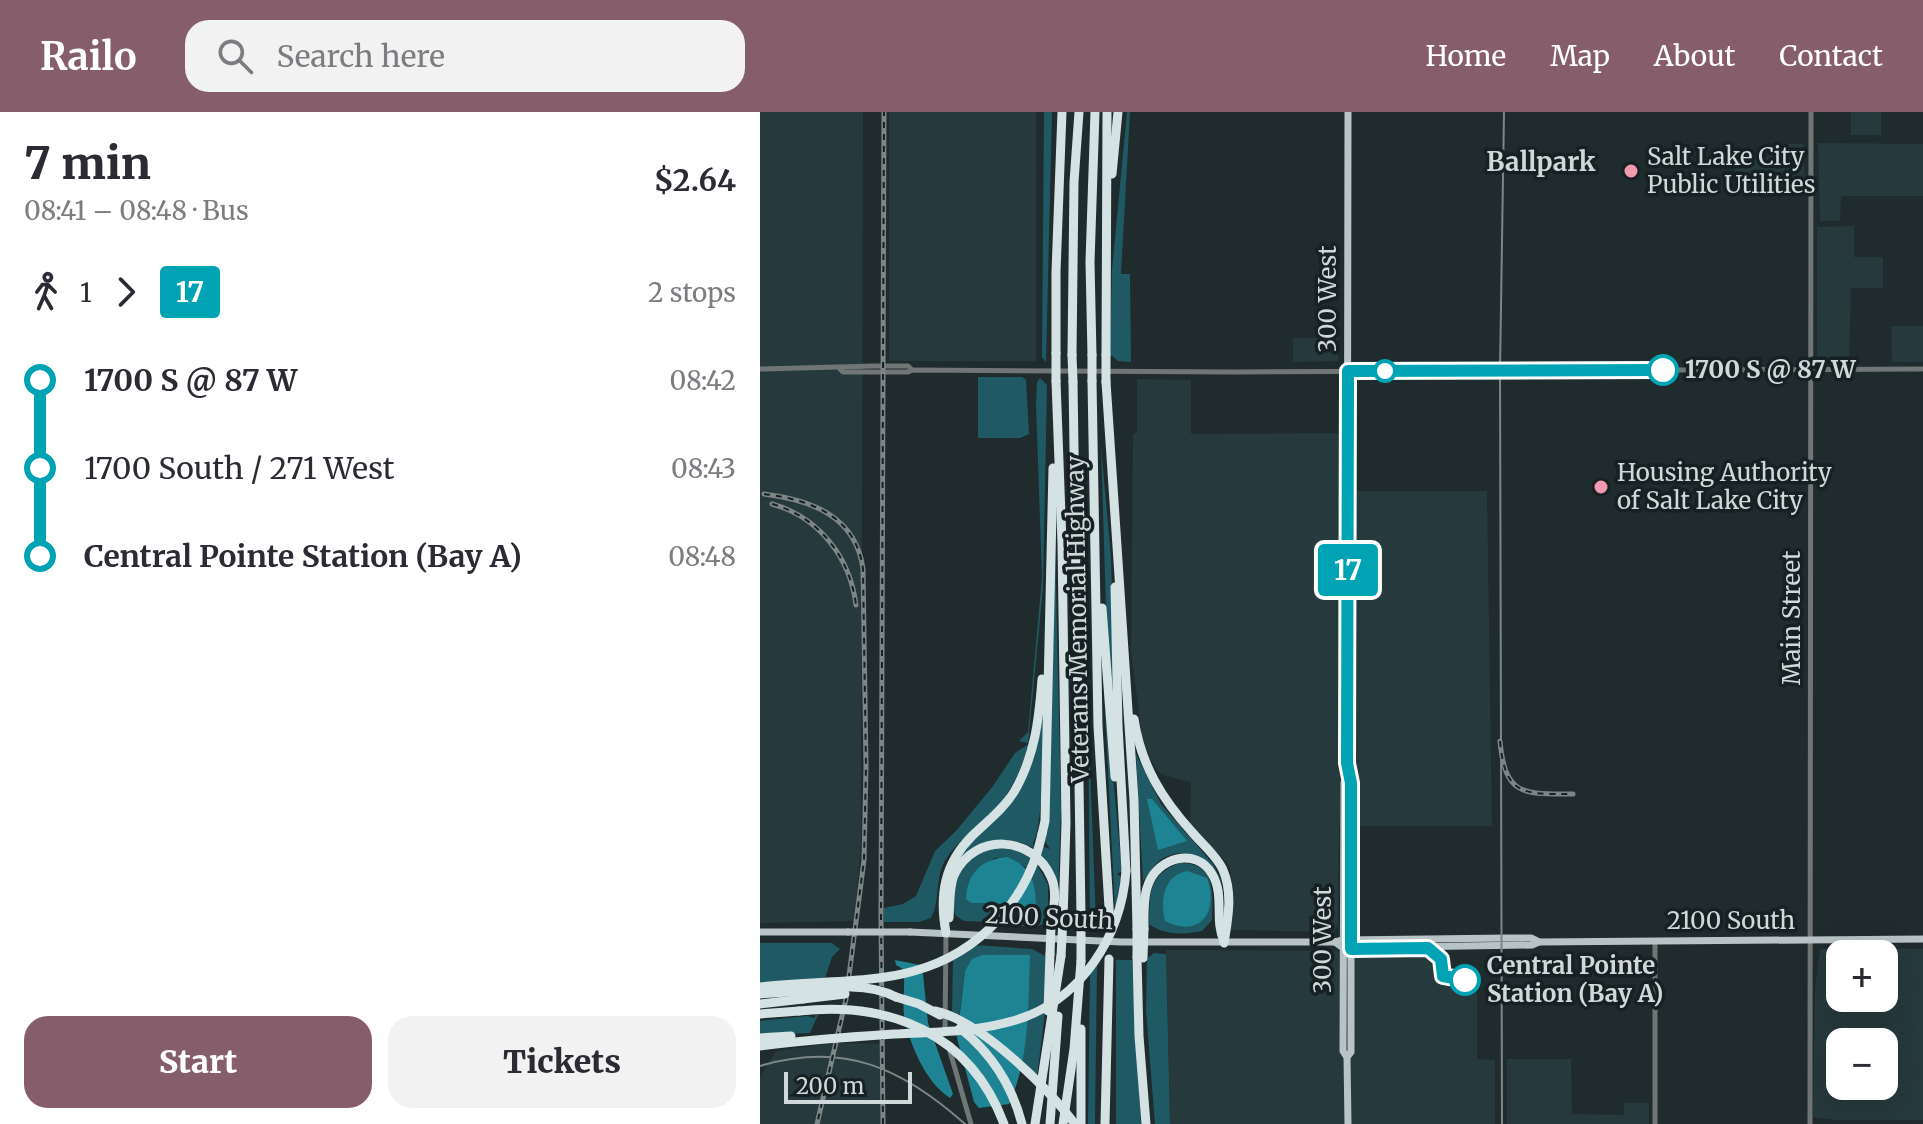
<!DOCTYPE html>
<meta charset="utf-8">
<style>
body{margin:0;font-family:Merriweather,serif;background:#f2f2f3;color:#2b2b33;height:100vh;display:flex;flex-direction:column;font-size:30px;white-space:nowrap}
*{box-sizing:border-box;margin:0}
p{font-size:26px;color:#7c7c81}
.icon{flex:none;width:44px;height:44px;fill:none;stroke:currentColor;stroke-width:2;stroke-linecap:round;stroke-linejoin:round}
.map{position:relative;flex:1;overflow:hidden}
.details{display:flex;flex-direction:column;background:#fff;width:760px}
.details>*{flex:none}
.badge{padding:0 16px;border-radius:6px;font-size:28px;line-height:52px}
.buttons{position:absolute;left:1066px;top:828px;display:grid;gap:16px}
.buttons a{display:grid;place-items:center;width:72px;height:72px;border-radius:16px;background:#fff;box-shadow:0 8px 32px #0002;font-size:40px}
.scale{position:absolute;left:24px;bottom:20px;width:128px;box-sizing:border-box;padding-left:8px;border:4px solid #d1d8d9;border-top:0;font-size:22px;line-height:28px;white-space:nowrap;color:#d1d8d9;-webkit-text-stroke:6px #172123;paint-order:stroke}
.map>.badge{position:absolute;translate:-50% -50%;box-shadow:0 0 0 4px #fff}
.legs{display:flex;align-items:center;gap:12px;height:88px;padding:0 24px;font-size:26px}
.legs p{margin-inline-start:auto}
.summary{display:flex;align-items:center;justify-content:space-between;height:136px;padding:0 24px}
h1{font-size:44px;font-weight:800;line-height:60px}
.primary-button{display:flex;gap:16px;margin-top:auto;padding:16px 24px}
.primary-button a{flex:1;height:92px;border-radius:24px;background:#855d6b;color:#fff;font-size:32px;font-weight:800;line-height:92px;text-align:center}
.primary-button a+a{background:#f2f2f3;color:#2b2b33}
ul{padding:0 24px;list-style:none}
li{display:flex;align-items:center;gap:28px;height:88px;font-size:30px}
li i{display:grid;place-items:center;width:12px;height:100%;margin:0 10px;background:currentColor}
li i::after{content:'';width:20px;height:20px;margin:-10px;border:6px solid;border-radius:50%;background:#fff}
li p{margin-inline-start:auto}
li:first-child i{background:linear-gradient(#0000 50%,currentColor 0)}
li:last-child i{background:linear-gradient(currentColor 50%,#0000 0)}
header{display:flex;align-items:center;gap:48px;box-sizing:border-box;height:112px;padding:0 40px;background:#855d6b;color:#fff}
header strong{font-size:38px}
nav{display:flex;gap:44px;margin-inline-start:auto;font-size:28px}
.search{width:560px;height:72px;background:#f2f2f3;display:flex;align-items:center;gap:20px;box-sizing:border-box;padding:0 28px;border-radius:24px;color:#7c7c81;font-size:30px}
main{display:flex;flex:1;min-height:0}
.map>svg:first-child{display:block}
</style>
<header>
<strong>Railo</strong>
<div class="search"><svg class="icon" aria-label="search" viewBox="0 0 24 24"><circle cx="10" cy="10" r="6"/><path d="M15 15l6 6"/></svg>Search here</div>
<nav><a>Home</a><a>Map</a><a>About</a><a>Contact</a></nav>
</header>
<main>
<section class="details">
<div class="summary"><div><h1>7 min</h1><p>08:41 – 08:48 · Bus</p></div><b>$2.64</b></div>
<div class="legs"><svg class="icon" aria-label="walk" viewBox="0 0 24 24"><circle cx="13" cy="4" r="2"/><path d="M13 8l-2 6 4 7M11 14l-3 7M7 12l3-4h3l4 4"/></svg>1<svg class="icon" aria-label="forward" viewBox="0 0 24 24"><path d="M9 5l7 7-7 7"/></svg><b class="badge" style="background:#00a3b4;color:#fff">17</b><p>2 stops</p></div>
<ul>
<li><i style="color:#00a3b4"></i><b>1700 S @ 87 W</b><p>08:42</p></li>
<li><i style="color:#00a3b4"></i><span>1700 South / 271 West</span><p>08:43</p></li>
<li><i style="color:#00a3b4"></i><b>Central Pointe Station (Bay A)</b><p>08:48</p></li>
</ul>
<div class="primary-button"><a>Start</a><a>Tickets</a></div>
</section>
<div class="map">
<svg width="1163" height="1012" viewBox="0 0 1163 1012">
<rect width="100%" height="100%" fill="#202b2d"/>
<g fill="#26393c" fill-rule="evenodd">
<path d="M 0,0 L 103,0 L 101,732 L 94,809 L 0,811 Z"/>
<rect x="129" y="0" width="147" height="249"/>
<rect x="1091" y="0" width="30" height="23"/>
<path d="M 1058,31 L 1163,32 L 1163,84 L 1081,84 L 1080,109 L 1060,109 Z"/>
<path d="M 1009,32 L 1044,32 L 1045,76 L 1010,75 L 1009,83 L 974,83 L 975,44 L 1009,46 Z"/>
<path d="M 1094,114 L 1094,145 L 1123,145 L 1123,176 L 1091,176 L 1089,251 L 1057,251 L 1057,115 Z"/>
<path d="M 1131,214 L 1163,214 L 1163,250 L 1132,250 Z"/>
<path d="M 533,226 L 578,226 L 578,249 L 533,250 Z"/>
<path d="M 377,267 L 431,268 L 431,322 L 580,321 L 580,379 L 727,379 L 732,714 L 579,714 L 578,813 L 574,820 L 471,818 L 471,761 L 468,752 L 430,712 L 431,670 L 403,663 L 395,656 L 383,632 L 371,539 L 373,322 L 377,321 Z"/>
<path d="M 1060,837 L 1163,837 L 1163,1008 L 1076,1008 L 1053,1005 L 1055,876 ZM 1080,842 L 1124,842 L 1124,886 L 1080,886 ZM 1080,930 L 1124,930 L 1124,974 L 1080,974 Z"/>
<path d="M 406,838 L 666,839 L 675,844 L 676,866 L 688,873 L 717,873 L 717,947 L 735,948 L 735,1012 L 410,1012 Z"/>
<path d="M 74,931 L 124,932 L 125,1012 L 0,1012 L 0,965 L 16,939 Z"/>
<path d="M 747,947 L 811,947 L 812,1002 L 864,1003 L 864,991 L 889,991 L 889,1012 L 747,1012 Z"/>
</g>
<g fill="#1f5a64">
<path d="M 284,0 L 292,0 L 286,250 L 282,245 Z"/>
<path d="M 367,0 L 370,0 L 361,162 L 370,162 L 371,250 L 358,249 L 350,242 L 352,158 Z"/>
<path d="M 218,265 L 262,265 L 266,268 L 269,322 L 260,326 L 218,326 Z"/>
<path d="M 280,266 L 287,273 L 283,476 L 268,631 L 259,629 L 268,620 L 282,465 L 276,292 L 277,270 Z"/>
<path d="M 341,334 L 351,446 L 356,624 L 347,528 Z"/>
<path d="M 295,431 L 301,697 L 297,812 L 294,812 L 295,782 L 279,740 L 281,734 L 290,737 L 282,725 Z"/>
<path d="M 343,559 L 362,759 L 357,762 L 361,765 L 355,799 Z"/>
<path d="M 284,573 C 283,602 285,712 273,731 L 274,736 C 238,719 227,731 197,752 L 200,744 L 257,679 Z"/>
<path d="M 328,596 L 336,813 L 330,813 Z"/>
<path d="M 269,632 C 261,658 250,683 230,703 C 216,717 197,729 186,747 C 174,766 181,788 171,806 L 159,810 L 124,810 L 124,796 L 143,792 L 156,784 L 175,739 L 196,719 L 233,674 L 255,641 Z"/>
<path d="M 376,642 L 401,692 L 453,752 L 463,772 C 451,749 425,730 399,749 C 392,755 388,764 383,769 Z"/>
<path d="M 252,736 L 271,745 L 267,756 L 247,745 L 234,746 L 210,773 L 211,791 L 237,791 L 246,794 L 232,810 L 204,809 L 196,804 C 186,780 199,747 225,738 C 233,736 243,737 252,736 Z"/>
<path d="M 276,750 L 288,773 L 288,811 L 274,815 L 239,812 L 271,763 Z"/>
<path d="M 420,751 C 456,751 453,781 452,808 L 442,819 C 424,823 403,823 389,812 C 390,782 388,762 420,751 Z"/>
<path d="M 0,831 L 72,831 L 80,837 L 72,845 L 65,866 L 0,873 Z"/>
<path d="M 215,833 L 272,837 L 287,845 L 285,890 L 267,900 L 205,859 L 199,906 L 192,902 L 193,847 Z"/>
<path d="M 394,841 L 406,842 L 410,1012 L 395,1012 L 386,898 L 387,847 Z"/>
<path d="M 356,848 L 372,848 L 381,1012 L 356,1012 Z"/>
<path d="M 337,852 L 335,1012 L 328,1012 L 330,862 Z"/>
<path d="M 285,900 L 277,965 L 262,951 L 267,909 Z"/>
<path d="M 55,903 L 58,903 L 50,921 L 0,923 L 0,909 L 47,904 L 55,906 Z"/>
</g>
<g fill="#1e8493">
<path d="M 387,687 L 392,687 L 427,729 L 398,738 Z"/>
<path d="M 247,745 C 271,754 275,769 276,792 L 271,798 L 259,798 L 237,791 L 211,791 L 206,787 C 207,762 221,747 247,745 Z"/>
<path d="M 427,759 L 447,766 C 459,799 441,827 405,809 C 400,789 403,764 427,759 Z"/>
<path d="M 222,843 L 270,843 C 268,892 270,946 249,992 L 219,996 L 214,990 L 197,926 L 205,859 L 212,847 Z"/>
<path d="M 135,848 L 160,853 L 163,862 L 168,911 L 193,982 L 190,986 C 165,970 149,931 144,903 C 142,888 146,872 143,857 L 136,853 Z"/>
</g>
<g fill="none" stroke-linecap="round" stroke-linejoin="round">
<g stroke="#707576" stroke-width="5">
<path d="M 0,257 L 115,254 L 148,254 L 152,258"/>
<path d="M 80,257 L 83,260 L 148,260 L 152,258 L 473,260 L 1163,257"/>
<path d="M 895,829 L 895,1012"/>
<path d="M 185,919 L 186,821"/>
<path d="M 189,936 L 211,1012"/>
<path d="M 1050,1012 L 1051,0"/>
</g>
<g stroke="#b8c3c5" stroke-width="7">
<path d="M 0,820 L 88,820"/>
<path d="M 150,820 L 361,830 L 575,830 L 583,828 L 748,826 L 771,826 L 779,830"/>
<path d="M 575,830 L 583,836 L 772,833 L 779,830 L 1163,827"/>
<path d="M 587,945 L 583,939 L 584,671 L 587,662"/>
<path d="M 588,1012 L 587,945 L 591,940 L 591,671 L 587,662 L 587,638 L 588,0"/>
</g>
<g stroke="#d4e2e4" stroke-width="9">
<path d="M 352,62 L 358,0"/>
<path d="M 296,241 L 296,160 L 302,0"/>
<path d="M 312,243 L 314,70 L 319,0"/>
<path d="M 332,243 L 330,150 L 335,0"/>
<path d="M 346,243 L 347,0"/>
<path d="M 296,269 L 302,431 L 306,711 L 303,807"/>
<path d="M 332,269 L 338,614 L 350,812"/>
<path d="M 313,270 L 321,804"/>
<path d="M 346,270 L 374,688 L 377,817"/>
<path d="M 355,475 L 358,614 L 366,759"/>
<path d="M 342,496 L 355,665"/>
<path d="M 374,607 C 381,653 402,687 432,720 C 442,732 457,744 463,758 C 473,781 468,807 464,831"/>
<path d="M 282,722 L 285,709 L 293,356"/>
<path d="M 189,806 C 190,792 189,776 194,763 C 214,720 273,723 291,765 C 298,780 293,799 291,814"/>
<path d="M 384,817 C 384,803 383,786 388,773 C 397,746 436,734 452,762 C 465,783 454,808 464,829"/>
<path d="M 186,821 C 179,783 184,752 212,724 C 226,710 243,698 254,680 C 275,644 279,607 282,567"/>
<path d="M 377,845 L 379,924 L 386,1012"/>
<path d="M 0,882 L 43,879"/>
<path d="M 136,885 L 159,892 L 180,903"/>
<path d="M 0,892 L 43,887"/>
<path d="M 288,899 L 290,842"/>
<path d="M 0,902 L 39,899"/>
<path d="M 321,917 L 321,1012"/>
<path d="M 275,1012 L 301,844"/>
<path d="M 290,1012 L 298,904"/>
<path d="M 303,1012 L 314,937 L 321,849"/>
<path d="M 345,1012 L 349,847"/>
</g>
<g stroke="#7d8687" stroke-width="2">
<path d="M 0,954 C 84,929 142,956 205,1012"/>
<path d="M 742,1012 L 740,259 L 744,0"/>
</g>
<defs>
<g id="rail">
<path d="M 4,382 C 51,388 96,404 103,457 L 106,655 L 104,748 L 86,887 L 57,1012"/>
<path d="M 12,392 C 59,405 90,445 96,493"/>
<path d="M 740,629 C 745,685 764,682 813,682"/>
<path d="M 123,1012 L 121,807 L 124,0"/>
</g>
</defs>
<use href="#rail" stroke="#7d8687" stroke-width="5"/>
<use href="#rail" stroke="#172123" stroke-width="2" stroke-dasharray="6" stroke-linecap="butt"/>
<path stroke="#b8c3c5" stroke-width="7" d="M 88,820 L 150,820"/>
<g stroke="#d4e2e4" stroke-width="9">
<path d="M 312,243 L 313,270"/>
<path d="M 332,243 L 332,269"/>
<path d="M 346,243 L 346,270"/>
<path d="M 296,269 L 296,241"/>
<path d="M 321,804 L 321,849"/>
<path d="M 377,817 L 377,845"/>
<path d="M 290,842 L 291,814"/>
<path d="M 301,844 L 303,807"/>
<path d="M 383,846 L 384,817"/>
<path d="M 0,875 C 47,869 110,872 154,859 C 220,841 268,788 282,722"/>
<path d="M 43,879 C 73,875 108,870 136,885"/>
<path d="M 43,887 L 85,882"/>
<path d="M 39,899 C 130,889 210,921 244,1012"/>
<path d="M 175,899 C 221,909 287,975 315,1012"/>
<path d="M 200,916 C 231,941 252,973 262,1012"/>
<path d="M 0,926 L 31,924"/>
<path d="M 0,934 C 45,928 89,925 134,922 C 175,920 217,920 256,908 C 321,888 361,825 366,759"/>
</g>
</g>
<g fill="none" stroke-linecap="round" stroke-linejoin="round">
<defs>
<path id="line-1" d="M 705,868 L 683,864 L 681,847 L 668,836 L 591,837 L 591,671 L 587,651 L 588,259 L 903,258"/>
</defs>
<use href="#line-1" stroke="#fff" stroke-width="18"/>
<use href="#line-1" stroke="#00a3b4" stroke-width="12"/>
</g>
<g fill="#f29aaf" stroke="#172123" stroke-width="3">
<circle cx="871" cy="59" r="8"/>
<circle cx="841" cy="375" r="8"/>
</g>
<g fill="#fff" stroke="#00a3b4" stroke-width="4">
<circle cx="903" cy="258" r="14"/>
<circle cx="625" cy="259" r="10"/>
<circle cx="705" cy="868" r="14"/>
</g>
<g text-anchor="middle" stroke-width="7" stroke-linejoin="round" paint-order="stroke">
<g font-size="24" fill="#d1d8d9" stroke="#172123" text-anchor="start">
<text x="887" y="53">Salt Lake City<tspan x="887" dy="28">Public Utilities</tspan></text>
<text x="857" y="369">Housing Authority<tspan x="857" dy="28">of Salt Lake City</tspan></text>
</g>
<g font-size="24" fill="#d1d8d9" stroke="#172123">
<text transform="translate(568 187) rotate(-90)" y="8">300 West</text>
<text transform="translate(1032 506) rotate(-90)" y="8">Main Street</text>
<text transform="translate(318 507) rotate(-91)" y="8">Veterans Memorial Highway</text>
<text transform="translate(289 806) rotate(3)" y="8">2100 South</text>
<text x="971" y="817">2100 South</text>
<text transform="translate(563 828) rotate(-90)" y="8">300 West</text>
</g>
<g font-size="24" font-weight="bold" fill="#d1d8d9" stroke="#172123" text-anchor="start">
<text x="925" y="266">1700 S @ 87 W</text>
<text x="727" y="862">Central Pointe<tspan x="727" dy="28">Station (Bay A)</tspan></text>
</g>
<g font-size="26" font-weight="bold" fill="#d1d8d9" stroke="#172123">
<text x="781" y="59">Ballpark</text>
</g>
</g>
</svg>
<div class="buttons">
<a>+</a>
<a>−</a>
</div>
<div class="scale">200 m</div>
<b class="badge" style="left:588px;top:458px;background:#00a3b4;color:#fff">17</b>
</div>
</main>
